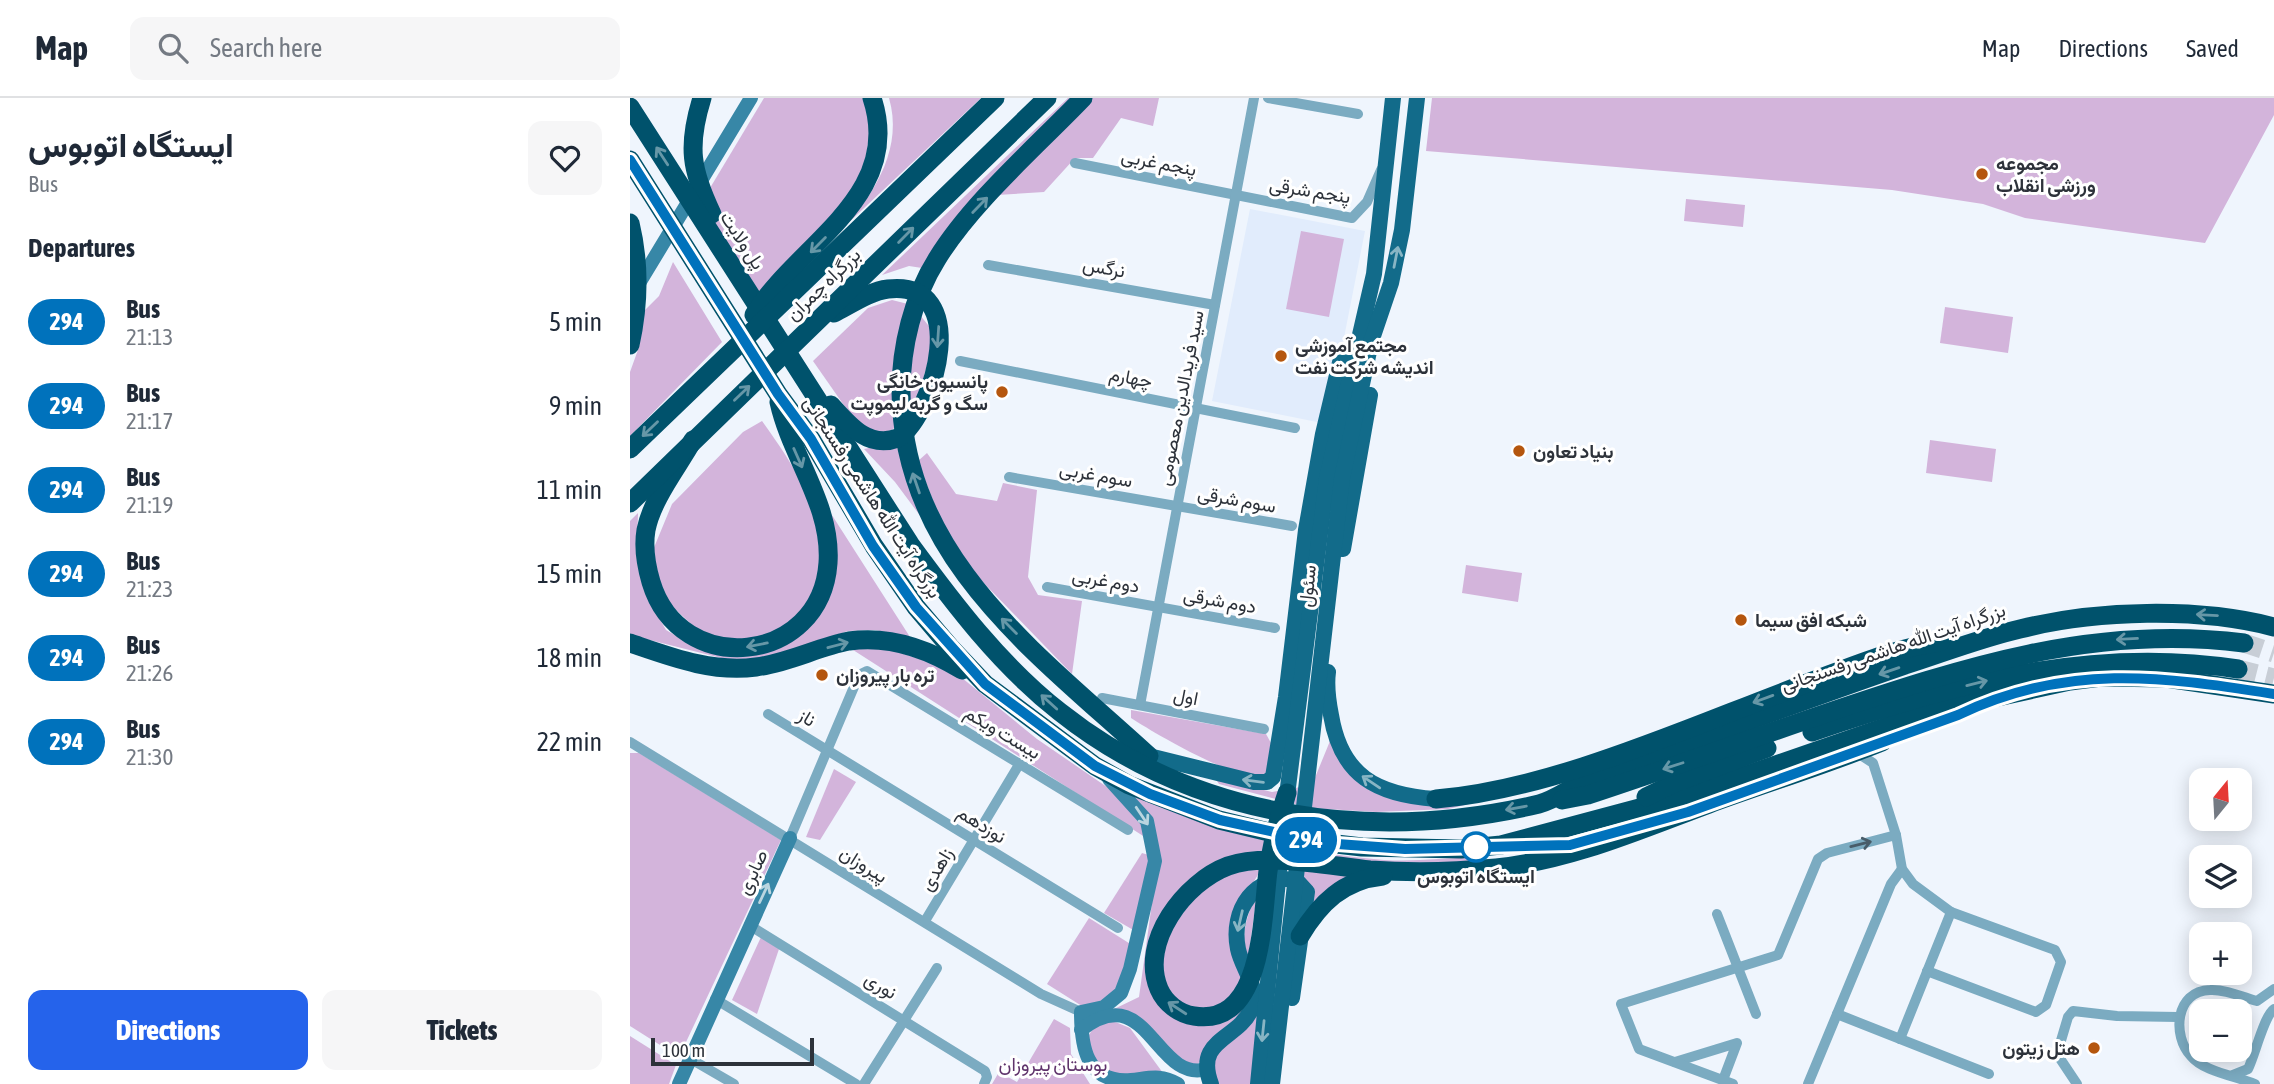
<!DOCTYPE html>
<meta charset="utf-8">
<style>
body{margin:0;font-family:"Asap Condensed",Vazirmatn,sans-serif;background:#f6f6f7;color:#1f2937;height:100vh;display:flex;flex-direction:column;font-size:26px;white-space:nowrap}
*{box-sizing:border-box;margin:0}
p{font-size:23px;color:#747a83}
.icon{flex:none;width:38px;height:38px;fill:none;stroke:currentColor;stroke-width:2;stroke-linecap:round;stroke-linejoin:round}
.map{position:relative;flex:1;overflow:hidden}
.sheet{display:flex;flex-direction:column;background:#fff;width:630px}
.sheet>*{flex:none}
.badge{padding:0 14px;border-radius:23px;font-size:24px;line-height:46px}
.needle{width:46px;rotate:18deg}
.fabs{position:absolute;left:1559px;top:670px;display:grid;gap:14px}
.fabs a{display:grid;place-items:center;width:63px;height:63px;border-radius:14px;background:#fff;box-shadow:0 4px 18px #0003;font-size:35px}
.scale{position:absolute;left:21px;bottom:18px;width:163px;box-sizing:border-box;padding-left:7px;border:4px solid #2d323a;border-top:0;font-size:19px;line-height:24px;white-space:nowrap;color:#2d323a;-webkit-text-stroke:5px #fff;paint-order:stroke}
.map>.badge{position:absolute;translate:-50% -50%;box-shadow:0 0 0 4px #fff}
h2{padding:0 28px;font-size:26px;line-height:63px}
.round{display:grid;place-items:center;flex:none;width:74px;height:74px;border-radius:14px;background:#f6f6f7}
.summary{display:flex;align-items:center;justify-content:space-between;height:119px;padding:0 28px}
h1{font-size:33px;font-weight:800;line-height:52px}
.button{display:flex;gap:14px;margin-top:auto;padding:14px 28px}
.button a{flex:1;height:80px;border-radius:14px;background:#2563eb;color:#fff;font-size:28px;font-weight:800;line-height:80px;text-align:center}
.button a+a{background:#f6f6f7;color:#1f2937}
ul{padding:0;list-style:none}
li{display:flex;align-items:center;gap:21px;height:84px;padding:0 28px}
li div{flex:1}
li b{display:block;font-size:26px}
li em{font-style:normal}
li .badge{min-width:77px;font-weight:700;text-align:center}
header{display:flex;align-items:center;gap:42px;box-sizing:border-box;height:98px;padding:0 35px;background:#fff;border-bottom:2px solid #e0e1e3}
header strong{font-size:33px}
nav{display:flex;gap:38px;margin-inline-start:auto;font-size:24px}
.search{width:490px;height:63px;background:#f6f6f7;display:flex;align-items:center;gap:18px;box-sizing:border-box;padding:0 24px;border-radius:14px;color:#747a83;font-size:26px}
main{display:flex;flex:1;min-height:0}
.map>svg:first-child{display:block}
</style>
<header>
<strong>Map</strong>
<div class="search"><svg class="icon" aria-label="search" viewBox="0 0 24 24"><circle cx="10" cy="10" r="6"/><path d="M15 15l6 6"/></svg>Search here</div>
<nav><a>Map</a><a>Directions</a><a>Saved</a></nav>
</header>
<main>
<section class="sheet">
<div class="summary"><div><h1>ایستگاه اتوبوس</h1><p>Bus</p></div><a class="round"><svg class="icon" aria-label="heart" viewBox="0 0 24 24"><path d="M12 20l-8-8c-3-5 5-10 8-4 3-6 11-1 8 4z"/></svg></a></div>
<h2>Departures</h2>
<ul>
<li><span class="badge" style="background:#0072bc;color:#fff">294</span><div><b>Bus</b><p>21:13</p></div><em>5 min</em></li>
<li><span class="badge" style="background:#0072bc;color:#fff">294</span><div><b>Bus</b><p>21:17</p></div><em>9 min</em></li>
<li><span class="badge" style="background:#0072bc;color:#fff">294</span><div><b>Bus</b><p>21:19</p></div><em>11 min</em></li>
<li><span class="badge" style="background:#0072bc;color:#fff">294</span><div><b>Bus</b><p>21:23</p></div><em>15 min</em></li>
<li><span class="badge" style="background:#0072bc;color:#fff">294</span><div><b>Bus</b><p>21:26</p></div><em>18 min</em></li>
<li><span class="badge" style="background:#0072bc;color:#fff">294</span><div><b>Bus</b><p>21:30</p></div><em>22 min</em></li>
</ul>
<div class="button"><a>Directions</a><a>Tickets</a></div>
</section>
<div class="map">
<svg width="1644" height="986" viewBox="0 0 1644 986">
<rect width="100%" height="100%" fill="#eff5fd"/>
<path fill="#e1ecfc" d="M 620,111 L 735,133 L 697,326 L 582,303 Z"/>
<g fill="#d3b4db">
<path d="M 134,0 L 233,0 L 241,27 L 231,90 L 131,199 L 71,105 Z"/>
<path d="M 259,0 L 351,0 L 216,127 C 247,92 273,48 259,0 Z"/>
<path d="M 438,0 L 446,0 C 391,53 331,105 292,170 L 279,168 L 252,177 Z"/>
<path d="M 462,0 L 529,0 L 523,28 L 491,20 L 463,60 L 445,60 L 414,94 L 367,97 Z"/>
<path d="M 802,0 L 1644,0 L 1644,17 L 1575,145 L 1395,120 L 1353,106 L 1262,92 L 796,53 Z"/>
<path d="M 1056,101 L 1115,107 L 1113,129 L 1054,123 Z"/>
<path d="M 671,133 L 714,141 L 699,219 L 656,211 Z"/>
<path d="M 43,164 L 92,244 L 0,338 L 0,274 L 9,249 L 14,213 L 29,198 Z"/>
<path d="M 262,202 L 282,207 L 302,232 L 300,257 L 283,316 L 255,337 L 227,326 L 183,263 L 238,210 Z"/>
<path d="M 1315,209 L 1383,219 L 1378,255 L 1310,245 Z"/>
<path d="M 132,323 C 161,363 214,440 187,492 C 179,507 164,521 153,535 L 101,543 L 72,536 L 33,500 L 23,452 L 42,406 L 113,334 Z"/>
<path d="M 1300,342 L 1366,351 L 1362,384 L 1296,375 Z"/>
<path d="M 268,344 L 303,435 L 265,384 L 234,351 Z"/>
<path d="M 297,355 L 326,396 L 367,403 L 373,385 L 407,392 L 398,479 L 408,497 L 452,503 L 442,576 L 346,477 L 311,424 L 288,363 Z"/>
<path d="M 200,414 L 280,539 L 245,532 L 218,533 L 139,559 L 107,564 L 0,537 L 0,423 L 8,415 L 7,451 L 20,504 L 36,532 L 67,550 L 97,558 L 185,517 Z"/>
<path d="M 836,467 L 892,475 L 888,504 L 832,495 Z"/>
<path d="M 246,547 L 321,571 L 407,641 L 493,700 L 509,715 L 521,743 L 220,550 Z"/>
<path d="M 501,612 L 636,636 L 641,645 L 636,678 C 608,685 526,636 501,620 Z"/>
<path d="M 700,643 C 709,667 727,685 750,697 L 911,689 L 818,711 L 746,714 L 680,710 L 589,686 L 585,680 L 642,694 L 682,687 Z"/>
<path d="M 0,655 L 9,655 L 151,742 L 49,959 L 0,928 Z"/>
<path d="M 204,671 L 226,684 L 190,742 L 176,739 Z"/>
<path d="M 498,695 C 586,729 659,755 754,762 C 784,764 815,760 845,759 L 848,766 L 603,762 L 527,835 L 542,916 L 621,902 L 563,972 L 482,912 L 509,899 L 529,754 Z"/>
<path d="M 512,755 L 522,758 L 505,833 L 474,815 Z"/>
<path d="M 632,765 C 629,784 607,799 605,823 C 604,830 608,839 609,845 C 618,888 616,886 582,913 L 545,906 L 529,871 L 535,840 L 575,784 Z"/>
<path d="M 668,768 L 729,775 L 681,808 Z"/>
<path d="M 627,795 L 618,862 C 609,837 617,818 627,795 Z"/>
<path d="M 459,820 L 502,847 L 489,895 L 455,910 L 417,886 Z"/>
<path d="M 131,839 L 149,851 L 127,916 L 102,902 Z"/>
<path d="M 629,914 L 622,986 L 585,986 L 583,954 Z"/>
<path d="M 424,921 L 440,930 L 441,956 L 460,986 L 362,986 L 369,974 L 387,984 Z"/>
<path d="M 483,923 L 500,930 L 533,975 C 499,978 460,984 459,937 L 464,929 Z"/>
<path d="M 0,938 L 46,967 L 39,986 L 0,986 Z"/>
</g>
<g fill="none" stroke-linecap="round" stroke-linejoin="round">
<g stroke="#c8ced6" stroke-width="19" stroke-dasharray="19 10" stroke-linecap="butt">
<path d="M 1614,545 L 1644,555"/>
<path d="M 1608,571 L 1644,580"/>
</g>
<g stroke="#7babc1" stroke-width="10">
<path d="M 638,0 L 728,16"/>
<path d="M 445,65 L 722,120 L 737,104 L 751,72"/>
<path d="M 358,167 L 585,207"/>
<path d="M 330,263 L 665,330"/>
<path d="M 379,379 L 662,428"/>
<path d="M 417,489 L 645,530"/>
<path d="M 472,600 L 634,631"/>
<path d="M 510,607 L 624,0"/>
<path d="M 138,616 L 488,830"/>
<path d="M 0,644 L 411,896 L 451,914"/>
<path d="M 1226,654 L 1243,665 L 1266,737 L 1272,771 L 1283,786 L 1321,814 L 1425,852 L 1431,864 L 1416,907 L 1406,914 L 1297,873"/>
<path d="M 160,740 L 229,577 L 237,573 L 498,732"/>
<path d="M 1087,816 L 1126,916"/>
<path d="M 295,823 L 390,665"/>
<path d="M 119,827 L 355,973 L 357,979 L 354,986"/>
<path d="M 85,901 L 226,986"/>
<path d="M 1207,916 L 1359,976"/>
<path d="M 1270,941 L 1321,814"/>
<path d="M 59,960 L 104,986"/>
<path d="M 1045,964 L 1107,945 L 1093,982"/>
<path d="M 1603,977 L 1618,971 C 1625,957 1634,918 1644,911"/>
<path d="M 234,986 L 307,870"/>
<path d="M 1103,986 L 1009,951 L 991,906 L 1148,857 L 1188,761 L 1197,755 L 1266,737"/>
<path d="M 1178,986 L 1261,786 L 1272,771"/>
<path d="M 1447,986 L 1427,956 L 1438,919 L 1443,913 L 1487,918 L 1548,919"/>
<path d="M 1625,986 C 1606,978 1574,974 1561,958 C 1542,938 1545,893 1580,892 C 1595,891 1613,899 1627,903 L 1644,891"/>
</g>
<g stroke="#3787a7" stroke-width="14">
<path d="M 8,187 L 121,0"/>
<path d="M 479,681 L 517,723 L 525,763 L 500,871 L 491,895 L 474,909 L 451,914 C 451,946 455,986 501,982 C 520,980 530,976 548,986"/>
<path d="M 451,932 C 518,879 525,986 577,971"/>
<path d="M 49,986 L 160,740"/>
</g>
<g stroke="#126b8a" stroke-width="16">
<path d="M 713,451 L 740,297"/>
<path d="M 698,574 C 696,589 698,602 701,617 C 711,678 747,697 806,701"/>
<path d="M 519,658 L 624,684 L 637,684 L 643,679 L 656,599 L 676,432 L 693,336 L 711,260"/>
<path d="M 656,705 L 697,380 L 744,176 L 763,0"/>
<path d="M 581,986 C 564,941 607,942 621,912 C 631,891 612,871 608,851 C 600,812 625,775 666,782 L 677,794 L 662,900"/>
<path d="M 628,986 L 651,752"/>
<path d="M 642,986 L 712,380 L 741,244 L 761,185 L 772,132 L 787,0"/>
</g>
<g stroke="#00526c" stroke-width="19">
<path d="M 72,0 C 57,48 61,72 82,116"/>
<path d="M 453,0 C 406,49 342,104 307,161 C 283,199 271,249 271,293 C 272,460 408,556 519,658"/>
<path d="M 0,9 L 280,446 C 324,506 370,567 430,614 C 566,722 743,745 909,706 C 925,702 940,690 956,683 C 967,678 979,674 991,670 C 1085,635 1180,600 1275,567 C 1313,555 1351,540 1390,531 C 1465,512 1569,509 1644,529"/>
<path d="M 0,62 L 148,296 L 181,341 L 244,448 L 286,509 L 320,549 L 355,586 L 465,668 L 499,687 L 589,722 L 672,742 L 732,749 L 831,751 L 871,747 L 1062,696 L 1299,614 L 1440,583 L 1471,579 L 1536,580 L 1644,596"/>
<path d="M 0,125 C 10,166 9,206 0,247"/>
<path d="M 124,217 C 166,147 275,99 242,0"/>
<path d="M 201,307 C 219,327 238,351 268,340 C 306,313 342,181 258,191 C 240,193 220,207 204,215"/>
<path d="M 63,342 C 48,369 22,401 16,432 C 13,450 16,467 21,484 C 50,581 191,567 198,465 C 202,407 161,359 149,304"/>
<path d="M 0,351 L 365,0"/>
<path d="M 0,405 L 417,0"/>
<path d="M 0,545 C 41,559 82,575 126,569 C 158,565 188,549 219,543 C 260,537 298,551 332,572"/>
<path d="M 1182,634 C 1321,586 1460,548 1608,571"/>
<path d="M 657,695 C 648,721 642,746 638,773 C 632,818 634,929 564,918 C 549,916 535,905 529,891 C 509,844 555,784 598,768 C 636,754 699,768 740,772 C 782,775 824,774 866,770 C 941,762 1009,732 1079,706 C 1136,685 1195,667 1252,644"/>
<path d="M 1016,699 L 1047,684 L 1137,650"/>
<path d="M 806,701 C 925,691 1059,629 1172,587 C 1216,571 1263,550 1310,544"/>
<path d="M 932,702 L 958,697 C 1037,671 1115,643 1194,616 C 1334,569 1464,526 1614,545"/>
<path d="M 670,838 C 690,805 713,782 753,778"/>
</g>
</g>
<defs><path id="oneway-shaft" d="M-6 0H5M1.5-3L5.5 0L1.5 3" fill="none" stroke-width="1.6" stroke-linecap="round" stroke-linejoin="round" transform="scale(1.75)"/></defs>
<g stroke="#6697a7">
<use href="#oneway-shaft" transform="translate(32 58) rotate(-123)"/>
<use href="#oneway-shaft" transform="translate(350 107) rotate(-46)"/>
<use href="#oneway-shaft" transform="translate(276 137) rotate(-45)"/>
<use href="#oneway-shaft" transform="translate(188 147) rotate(135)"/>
<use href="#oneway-shaft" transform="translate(308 239) rotate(94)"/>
<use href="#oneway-shaft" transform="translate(112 295) rotate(-44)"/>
<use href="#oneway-shaft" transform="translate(20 331) rotate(136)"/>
<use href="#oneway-shaft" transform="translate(168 360) rotate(66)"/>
<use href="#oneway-shaft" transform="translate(286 385) rotate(-109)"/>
<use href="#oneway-shaft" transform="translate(1577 517) rotate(-177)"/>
<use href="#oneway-shaft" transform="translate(379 528) rotate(-135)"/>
<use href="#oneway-shaft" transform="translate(1497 541) rotate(177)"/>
<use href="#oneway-shaft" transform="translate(127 547) rotate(169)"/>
<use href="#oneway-shaft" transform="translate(208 547) rotate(-15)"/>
<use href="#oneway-shaft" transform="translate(1259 573) rotate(161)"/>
<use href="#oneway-shaft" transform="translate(1347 585) rotate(-14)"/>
<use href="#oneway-shaft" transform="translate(1133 601) rotate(160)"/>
<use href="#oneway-shaft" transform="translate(419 604) rotate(-138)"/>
<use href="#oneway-shaft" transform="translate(1043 668) rotate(162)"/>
<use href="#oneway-shaft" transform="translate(886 710) rotate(170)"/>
<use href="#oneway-shaft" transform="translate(547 910) rotate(-147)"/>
</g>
<g stroke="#88b5c4">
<use href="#oneway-shaft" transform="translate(766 159) rotate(-79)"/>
<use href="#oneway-shaft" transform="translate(623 683) rotate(-173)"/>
<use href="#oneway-shaft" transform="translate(741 684) rotate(-146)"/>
<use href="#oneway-shaft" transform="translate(610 823) rotate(103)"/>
<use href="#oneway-shaft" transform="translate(633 933) rotate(96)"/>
</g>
<g stroke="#b9d5e0">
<use href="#oneway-shaft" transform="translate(512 718) rotate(56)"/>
<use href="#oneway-shaft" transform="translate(134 795) rotate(-65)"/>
</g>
<use stroke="#485c69" href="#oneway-shaft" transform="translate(1231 746) rotate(-14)"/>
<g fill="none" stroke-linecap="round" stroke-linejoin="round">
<defs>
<path id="line" d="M 0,62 L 148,296 L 181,341 L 243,448 L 286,509 L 355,586 L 465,668 L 520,696 L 590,722 L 694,745 L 775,751 L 940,747 L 1058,714 L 1328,617 C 1437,565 1530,578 1644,596"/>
</defs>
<use href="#line" stroke="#fff" stroke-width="16"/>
<use href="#line" stroke="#0072bc" stroke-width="10"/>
</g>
<g fill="#b5560e" stroke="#fff" stroke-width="2.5">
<circle cx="1352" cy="76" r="7"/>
<circle cx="651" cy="258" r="7"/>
<circle cx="372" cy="294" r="7"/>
<circle cx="889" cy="353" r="7"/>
<circle cx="1111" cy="522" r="7"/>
<circle cx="192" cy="577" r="7"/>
<circle cx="1464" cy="950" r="7"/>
</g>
<circle fill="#fff" stroke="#0072bc" stroke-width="3.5" cx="846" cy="749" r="14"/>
<g text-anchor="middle" stroke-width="6" stroke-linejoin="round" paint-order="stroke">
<g font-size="19" fill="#2d323a" stroke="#fff">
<text transform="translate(529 64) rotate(11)" y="7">پنجم غربی</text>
<text transform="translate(680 92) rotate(9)" y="7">پنجم شرقی</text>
<text transform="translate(113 142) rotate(57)" y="7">پل ولایت</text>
<text transform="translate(474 169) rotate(10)" y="7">نرگس</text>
<text transform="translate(193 186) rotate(-44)" y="7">بزرگراه چمران</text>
<text transform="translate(501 279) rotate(11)" y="7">چهارم</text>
<text transform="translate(550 300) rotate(-79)" y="7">سید فریدالدین معصومی</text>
<text transform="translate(466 376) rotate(10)" y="7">سوم غربی</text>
<text transform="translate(243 399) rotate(57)" y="7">بزرگراه آیت الله هاشمی رفسنجانی</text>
<text transform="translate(607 401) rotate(10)" y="7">سوم شرقی</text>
<text transform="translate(476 482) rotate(10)" y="7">دوم غربی</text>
<text transform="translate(677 488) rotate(-84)" y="7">سئول</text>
<text transform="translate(590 502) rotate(10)" y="7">دوم شرقی</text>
<text transform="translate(1263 549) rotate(-19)" y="7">بزرگراه آیت الله هاشمی رفسنجانی</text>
<text transform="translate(556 598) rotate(11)" y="7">اول</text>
<text transform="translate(177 619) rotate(31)" y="7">ناز</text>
<text transform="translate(373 634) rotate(31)" y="7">بیست ویکم</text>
<text transform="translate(352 726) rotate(32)" y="7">نوزدهم</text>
<text transform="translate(234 766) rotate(32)" y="7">پیروزان</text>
<text transform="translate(306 771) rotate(-59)" y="7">زاهدی</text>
<text transform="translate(122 774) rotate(-65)" y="7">صابری</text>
<text transform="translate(251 887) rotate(31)" y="7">نوری</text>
</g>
<g font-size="19" font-weight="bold" fill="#2d323a" stroke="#fff" text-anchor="start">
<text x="1366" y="72">مجموعه<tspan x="1366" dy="22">ورزشی انقلاب</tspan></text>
<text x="665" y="254">مجتمع آموزشی<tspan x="665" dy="22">اندیشه شرکت نفت</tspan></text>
<text x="358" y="290" text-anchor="end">پانسیون خانگی<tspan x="358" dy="22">سگ و گربه لیموپت</tspan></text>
<text x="903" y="360">بنیاد تعاون</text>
<text x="1125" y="529">شبکه افق سیما</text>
<text x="206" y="584">تره بار پیروزان</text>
<text x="1450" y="957" text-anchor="end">هتل زیتون</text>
</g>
<g font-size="19" font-weight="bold" fill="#2d323a" stroke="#fff">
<text x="846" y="785">ایستگاه اتوبوس</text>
</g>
<g font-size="19" fill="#5f336b" stroke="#fff">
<text x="423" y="973">بوستان پیروزان</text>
</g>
</g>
</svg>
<div class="fabs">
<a><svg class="needle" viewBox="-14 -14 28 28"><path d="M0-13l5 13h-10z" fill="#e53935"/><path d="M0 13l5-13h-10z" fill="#747a83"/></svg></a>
<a><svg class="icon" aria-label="layers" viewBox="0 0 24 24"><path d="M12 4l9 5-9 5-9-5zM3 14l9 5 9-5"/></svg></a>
<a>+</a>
<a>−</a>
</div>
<div class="scale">100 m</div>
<b class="badge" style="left:676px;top:742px;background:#0072bc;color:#fff">294</b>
</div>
</main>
